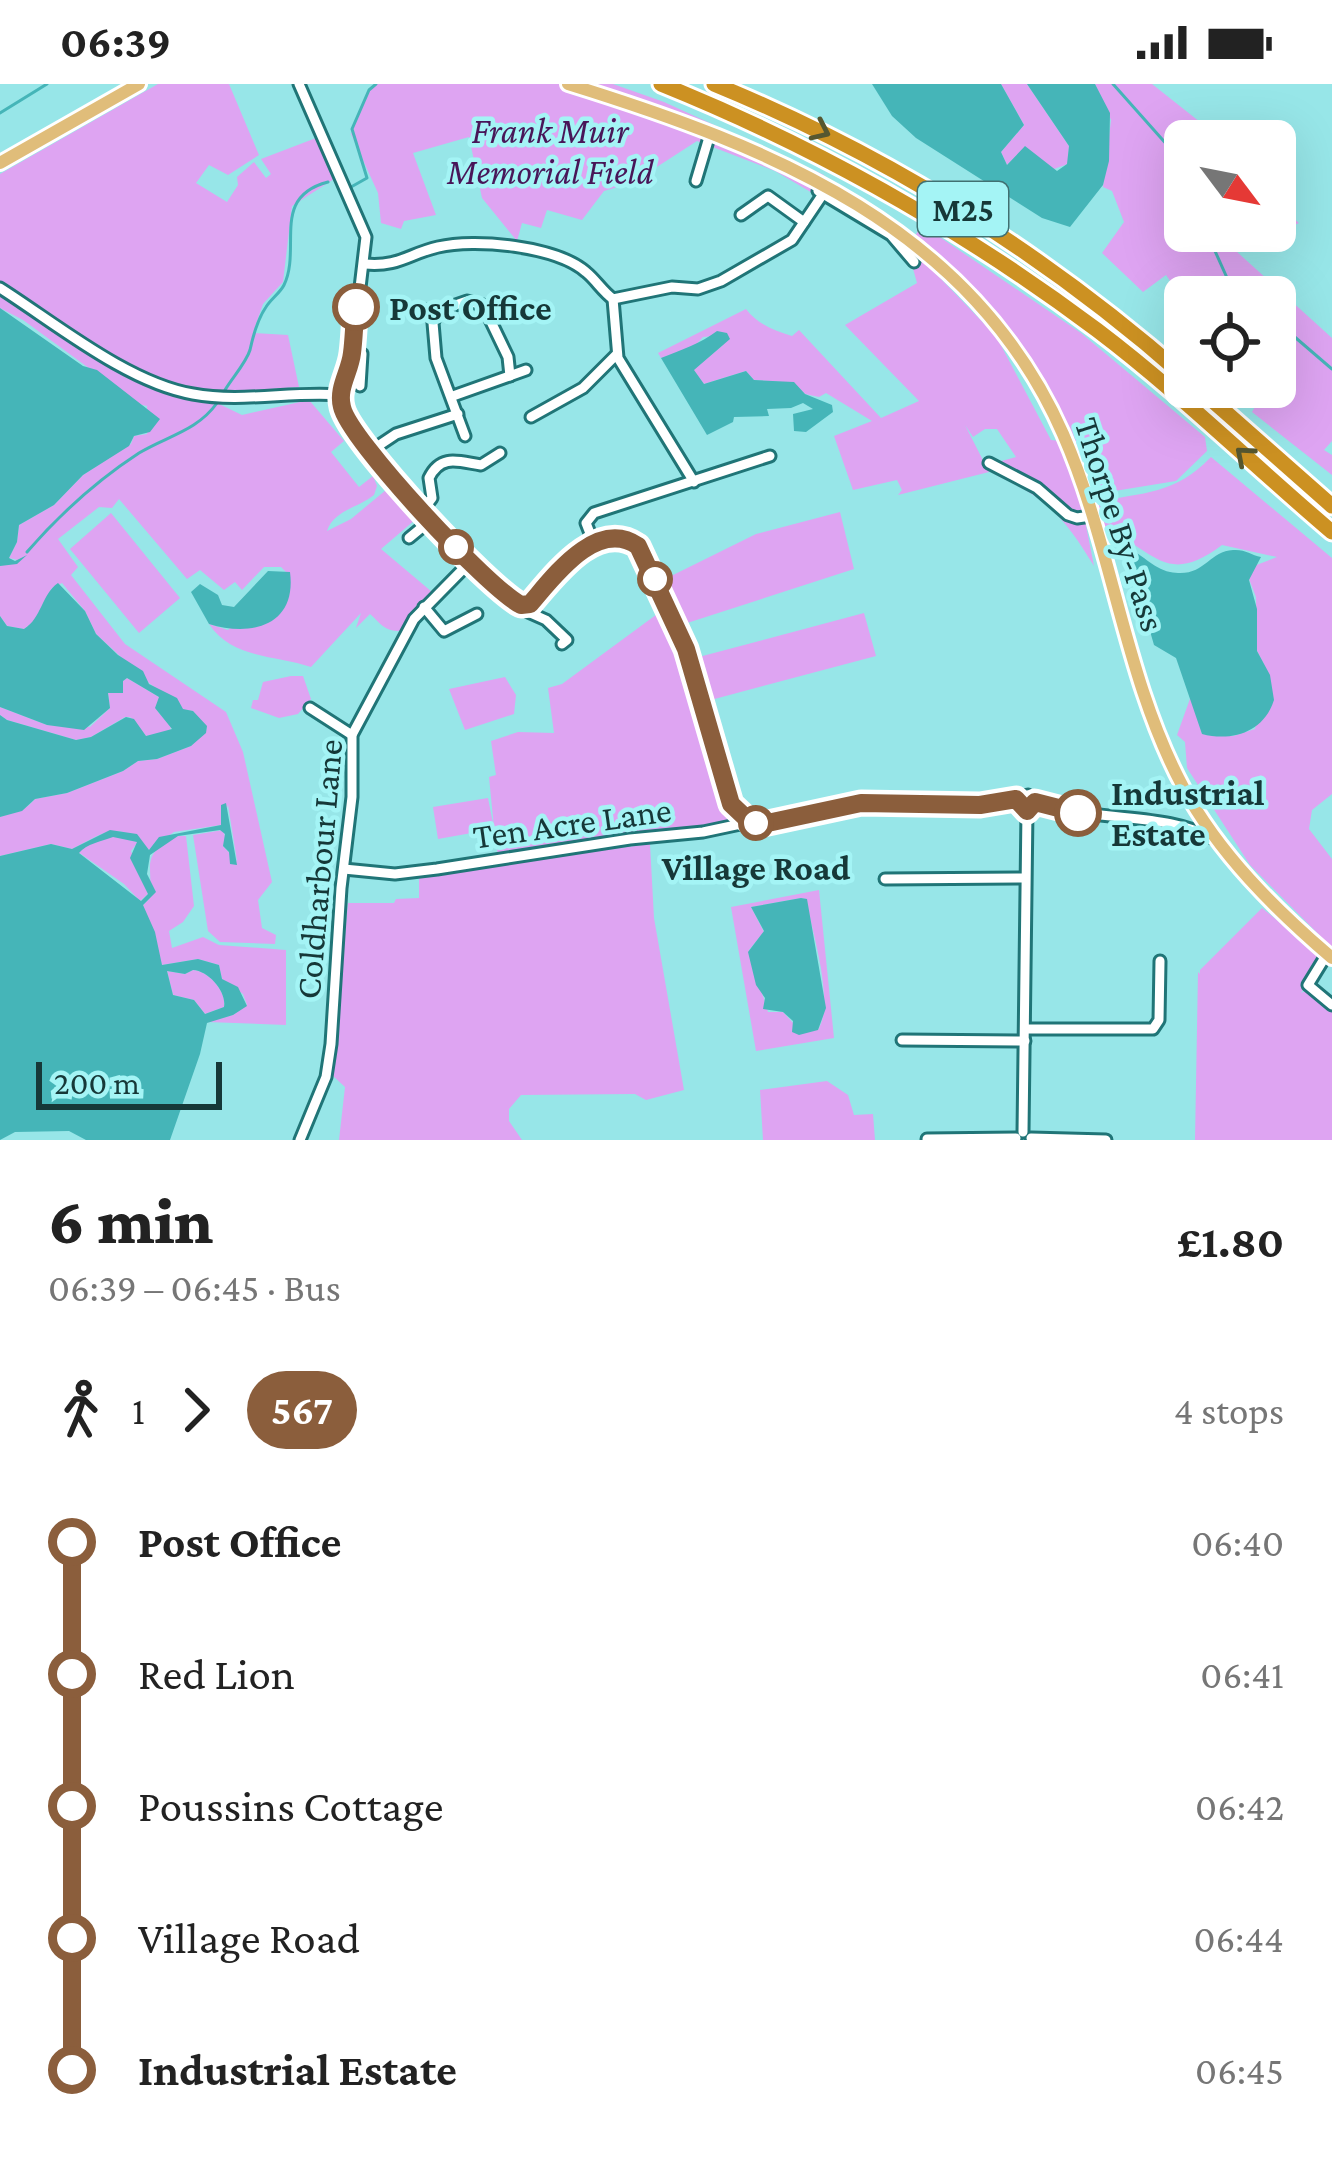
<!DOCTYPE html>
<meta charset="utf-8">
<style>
body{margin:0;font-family:"Crimson Pro",serif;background:#f2f2f2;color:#222;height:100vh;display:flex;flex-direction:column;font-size:45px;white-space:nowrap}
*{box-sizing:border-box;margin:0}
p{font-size:39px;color:#767676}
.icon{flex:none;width:66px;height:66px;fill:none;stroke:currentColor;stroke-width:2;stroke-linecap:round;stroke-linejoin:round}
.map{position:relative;height:1056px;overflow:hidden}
.side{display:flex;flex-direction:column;background:#fff;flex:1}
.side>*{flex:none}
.badge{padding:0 24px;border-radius:39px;font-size:42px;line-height:78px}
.needle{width:78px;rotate:122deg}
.buttons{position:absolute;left:1164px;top:36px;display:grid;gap:24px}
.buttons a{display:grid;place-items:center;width:132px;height:132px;border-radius:18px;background:#fff;box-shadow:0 12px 48px #0002;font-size:60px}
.scale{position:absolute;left:36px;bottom:30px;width:186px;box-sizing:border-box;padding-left:12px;border:6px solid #163838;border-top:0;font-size:33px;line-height:42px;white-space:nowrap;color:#163838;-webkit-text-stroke:9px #a4f4f5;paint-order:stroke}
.map>.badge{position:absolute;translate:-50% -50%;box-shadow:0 0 0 6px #fff}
.legs{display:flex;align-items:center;gap:18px;height:132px;padding:0 48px;font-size:39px}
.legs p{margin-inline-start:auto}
.overview{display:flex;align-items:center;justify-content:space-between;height:204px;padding:0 48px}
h1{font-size:66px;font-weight:800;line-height:90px}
ul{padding:0 48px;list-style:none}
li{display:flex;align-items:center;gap:42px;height:132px;font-size:45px}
li i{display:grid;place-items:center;width:18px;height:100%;margin:0 15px;background:currentColor}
li i::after{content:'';width:30px;height:30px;margin:-15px;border:9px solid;border-radius:50%;background:#fff}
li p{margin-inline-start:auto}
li:first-child i{background:linear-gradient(#0000 50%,currentColor 0)}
li:last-child i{background:linear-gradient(currentColor 50%,#0000 0)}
.status{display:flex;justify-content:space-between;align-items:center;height:84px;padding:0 60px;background:#fff;direction:ltr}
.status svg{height:33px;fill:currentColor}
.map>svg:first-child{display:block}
</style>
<div class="status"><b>06:39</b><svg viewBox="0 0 49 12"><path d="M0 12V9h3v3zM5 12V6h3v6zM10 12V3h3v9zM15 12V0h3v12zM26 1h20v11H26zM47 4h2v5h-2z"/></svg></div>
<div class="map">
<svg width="1332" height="1056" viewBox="0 0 1332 1056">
<rect width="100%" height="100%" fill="#97e6e8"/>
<g fill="#dea4f2" fill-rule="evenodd">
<path d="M 158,0 L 229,0 L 259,71 L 228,91 L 209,81 L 196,99 L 227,118 L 238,101 L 237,93 L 254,78 L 266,94 L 271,90 L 261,75 L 316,54 L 334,95 L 292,122 L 283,198 L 263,220 L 253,249 L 288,251 L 299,303 C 259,305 216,313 178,302 C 114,283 55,235 0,198 L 0,90 Z"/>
<path d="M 376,0 L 613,0 L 664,18 L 824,91 L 814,110 L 775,87 L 697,57 L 632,99 L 604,107 L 582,136 L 547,126 L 541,144 L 522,139 L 517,157 L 482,114 L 469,53 L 413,69 L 436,131 L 404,137 L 401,145 L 381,139 L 378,109 L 351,50 L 369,6 Z"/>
<path d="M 1001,0 L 1027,0 L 1069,62 L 1068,80 L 1051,86 L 1025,63 L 1007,81 L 1001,68 L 1024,41 Z"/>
<path d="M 1095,0 L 1152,0 L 1200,38 L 1215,57 L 1185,57 L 1185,147 L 1275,147 L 1275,118 L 1299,139 L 1236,167 L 1332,254 L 1332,357 L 1324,366 L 1332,371 L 1332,391 L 1252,328 L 1257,319 L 1247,314 L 1243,319 L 1222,303 L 1244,303 L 1262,311 L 1264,303 L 1275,303 L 1275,213 L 1185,213 L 1185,219 L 1166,191 L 1143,208 L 1102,169 L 1124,138 L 1112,107 L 1103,103 L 1111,36 Z"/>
<path d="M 922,141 L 1081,249 L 1205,353 L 1207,367 L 1176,397 L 1096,410 L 1030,275 L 977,208 L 915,152 Z"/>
<path d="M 916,169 L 996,252 L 1051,356 L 1060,357 L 1083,426 L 1094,482 C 1065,435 1049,415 998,392 L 998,378 L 1016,373 L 997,345 L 985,345 L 973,353 L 965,341 L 989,388 L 898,411 L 902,406 L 897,396 L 853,406 L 834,352 L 872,337 L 826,309 L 819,313 L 805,310 L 794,299 L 754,296 L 746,287 L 704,300 L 693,286 L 723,261 L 714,252 L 703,253 L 693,264 L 661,274 L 658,269 L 746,225 C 757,240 775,247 792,252 L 799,246 L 881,334 L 919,317 L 845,241 L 917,199 L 912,181 Z"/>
<path d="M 0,209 L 157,305 L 217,319 L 242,331 L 309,316 L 344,357 L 331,368 L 359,403 L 373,392 L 377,402 L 374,411 C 358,424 334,426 327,447 L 351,435 L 392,401 L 422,430 L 381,465 L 438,513 L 405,546 C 387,550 382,541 370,530 L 356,544 L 361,529 L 311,583 C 276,571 232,575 209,540 L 228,546 L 287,489 L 281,483 L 264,483 L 242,506 L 235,498 L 224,506 L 200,486 L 187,495 L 119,415 L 112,424 L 99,423 L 58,455 L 78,483 L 71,491 L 125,560 L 226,628 L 243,668 L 272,798 L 258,816 L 262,844 L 276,851 L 275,860 L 220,858 L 208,847 L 193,751 L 223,746 L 226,756 L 223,762 L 237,777 L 228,721 L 221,741 L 174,748 L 149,766 C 118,735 107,747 72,765 L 51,760 L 0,772 L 0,733 L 28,722 L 35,715 L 67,709 L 123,687 L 138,677 L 157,675 L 191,662 L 207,645 L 193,627 L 184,626 L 149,599 L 96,550 L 85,527 L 62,499 L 52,504 L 35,537 L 24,545 L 7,542 L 0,532 L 0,482 L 18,476 L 9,474 L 17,458 L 19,441 L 54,421 L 83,391 L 131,360 L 134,352 L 147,350 L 147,322 L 138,320 L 23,236 L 0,224 Z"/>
<path d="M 1211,373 L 1332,474 L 1332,710 L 1312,726 L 1309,745 L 1332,775 L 1332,864 L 1250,781 L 1187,684 L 1185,658 L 1177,651 L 1191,612 L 1202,650 L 1233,652 L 1255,645 L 1264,580 L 1257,567 L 1256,513 L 1249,495 L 1254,482 L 1277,473 L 1222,461 C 1165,504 1155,465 1103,444 L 1095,418 C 1145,408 1174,411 1211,373 Z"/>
<path d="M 840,428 L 854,485 L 681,541 L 663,496 L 756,450 Z"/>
<path d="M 111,429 L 180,514 L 139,549 L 70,465 Z"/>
<path d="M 664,525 L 733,738 L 697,745 L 567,759 L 498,772 L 494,745 L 438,755 L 433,723 L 488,714 L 494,744 L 489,693 L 496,691 L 491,657 L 518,648 L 554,649 L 548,604 L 562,600 Z"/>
<path d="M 864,529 L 876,572 L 707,617 L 695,574 Z"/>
<path d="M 291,592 L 303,592 L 311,615 L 298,630 L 279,634 L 251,624 L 253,616 L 258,616 L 263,598 Z"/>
<path d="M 505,593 L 516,611 L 514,630 L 465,646 L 449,605 Z"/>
<path d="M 127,594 L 159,613 L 158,628 L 171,642 L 170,647 L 146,652 L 130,633 L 125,633 L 91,653 L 76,656 L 7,636 L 0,631 L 0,623 L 47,641 L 90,643 L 110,624 L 108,609 Z"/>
<path d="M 113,752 L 138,758 L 131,767 L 148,810 L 140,817 L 124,800 L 78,768 L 89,760 Z"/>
<path d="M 178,752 L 186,752 L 194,822 L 183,838 L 169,847 L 172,864 L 203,853 L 219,861 L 286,866 L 286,941 L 207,938 L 233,931 L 247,921 L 243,910 L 222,895 L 219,881 L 198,875 L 162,881 L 143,821 L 149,815 C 155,781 137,772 178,752 Z"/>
<path d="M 650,760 L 654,834 L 684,1006 L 646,1016 L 635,1010 L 521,1011 L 509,1025 L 509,1037 L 522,1056 L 339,1056 L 345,1003 L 332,991 L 348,819 L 394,819 L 396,815 L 419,814 L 419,790 Z"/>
<path d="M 819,806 L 834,954 L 756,967 L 731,823 ZM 801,814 L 806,815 C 812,848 835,918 818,946 L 794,940 L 783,928 L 768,928 C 762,907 754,889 749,866 L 764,848 L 751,823 Z"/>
<path d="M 1262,824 L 1324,874 L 1301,909 L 1307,906 L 1332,925 L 1332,1056 L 1195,1056 L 1198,888 L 1200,890 L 1200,886 Z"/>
<path d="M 193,886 C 209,887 227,908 224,923 L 205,930 L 194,916 L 173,911 L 167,887 L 185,890 Z"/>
<path d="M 827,997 L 848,1011 L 854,1031 L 873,1030 L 875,1056 L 763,1056 L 760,1006 Z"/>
</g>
<g fill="#45b5b8" fill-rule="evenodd">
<path d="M 872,0 L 1001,0 L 1024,41 L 1001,68 L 1007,81 L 1025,62 L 1057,87 L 1067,80 L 1069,62 L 1027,0 L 1095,0 L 1110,29 L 1109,77 L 1103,101 L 1070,143 L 1042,134 L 916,54 L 892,32 Z"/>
<path d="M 0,224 L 83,282 L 97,286 L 160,335 L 150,348 L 134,352 L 129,362 L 83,391 L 54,421 L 19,441 L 17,458 L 9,474 L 15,477 L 27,471 L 17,480 L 0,482 Z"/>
<path d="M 717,247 L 727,249 L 730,255 L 694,286 L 704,300 L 746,287 L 754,296 L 794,298 L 805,310 L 832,321 L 833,328 L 806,348 L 794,347 L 793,330 L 813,325 L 803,319 L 791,324 L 767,325 L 769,332 L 734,333 L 733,338 L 707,351 L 661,274 C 682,266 701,259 717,247 Z"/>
<path d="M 1126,464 C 1142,469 1152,484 1170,488 C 1204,495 1208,467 1233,466 C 1245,465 1251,471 1261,473 L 1249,496 L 1257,525 L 1257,567 L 1270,591 L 1274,616 C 1264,648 1232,658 1202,650 L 1176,574 L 1154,561 Z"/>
<path d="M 268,487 L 290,488 C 297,542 251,553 209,540 L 191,508 L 200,500 L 218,511 L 222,521 L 234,523 Z"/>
<path d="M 58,499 L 85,527 L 96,550 L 118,571 L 143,587 L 149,600 L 177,614 L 183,625 L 193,627 L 207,642 L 206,649 L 191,662 L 157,675 L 138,677 L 123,687 L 67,709 L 35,715 L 22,727 L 0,733 L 0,631 L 7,636 L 76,656 L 91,653 L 126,633 L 134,635 L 146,652 L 172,645 L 155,624 L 159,613 L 127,594 L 123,597 L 123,609 L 108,609 L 110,624 L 84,646 L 47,641 L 0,623 L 0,532 L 7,542 L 24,545 C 42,534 41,511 58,499 Z"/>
<path d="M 226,719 L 237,781 L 230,780 L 229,768 L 223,762 L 225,750 L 220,746 L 178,752 L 150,771 L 147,790 L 156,808 L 143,821 L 155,848 L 162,881 L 198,875 L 219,881 L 222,895 L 238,903 L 247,922 L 233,931 L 207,939 L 200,970 L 170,1056 L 86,1056 L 69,1047 L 15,1048 L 0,1056 L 0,772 L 51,760 L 72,765 L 110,746 L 137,750 L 149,766 L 159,753 L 221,741 L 221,721 ZM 113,753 L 137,758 L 130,774 L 148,810 L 141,817 L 79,769 C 86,760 102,757 113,753 ZM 193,886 C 209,887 227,908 224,923 L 205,930 L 194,916 L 173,911 L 167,887 L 185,890 Z"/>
<path d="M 801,814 L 807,815 L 826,924 L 818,946 L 799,951 L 792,948 L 793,937 L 783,928 L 763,925 L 765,914 L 756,901 L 748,868 L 764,847 L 751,823 Z"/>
</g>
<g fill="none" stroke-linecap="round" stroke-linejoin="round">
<g stroke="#45b5b8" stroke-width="3">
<path d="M 1113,0 L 1169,63 L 1185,99"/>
<path d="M 0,29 L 47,0"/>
<path d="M 351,103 L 367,94 L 352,45 L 369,6 L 376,0"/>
<path d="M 1206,147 L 1228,196 L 1248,213"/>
<path d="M 1275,236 L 1332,285"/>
<path d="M 225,306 C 232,294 246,279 250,266 C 253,252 257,236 266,223 C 271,215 280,209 284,201 C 302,164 270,113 328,98"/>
<path d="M 27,468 C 60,430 96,397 139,369 C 167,352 197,347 217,319"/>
</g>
<defs>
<g id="minor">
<path d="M 299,0 L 366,153 L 352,271 L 340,311 L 343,329 L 373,374 L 464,473 L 521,521 L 532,518 C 552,491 599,435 638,462 L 686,565 L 732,720 L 750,738"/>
<path d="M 696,97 L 710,50"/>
<path d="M 818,107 L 891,151 L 914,178"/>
<path d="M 741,131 L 768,112 L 804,138"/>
<path d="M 365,180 C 399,183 408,170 438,163 C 475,154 556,162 586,188 C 596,196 602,207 613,215 L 672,203 L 698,205 L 721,197 L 792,156 L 823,110"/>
<path d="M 0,204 C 55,239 128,299 193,310 C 241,319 292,307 340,311"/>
<path d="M 613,215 L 618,274 L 694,398"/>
<path d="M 414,228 L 428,226 L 436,230"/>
<path d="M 352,266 L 362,270 L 360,302"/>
<path d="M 453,312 L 526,286"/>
<path d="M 531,333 L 583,304 L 617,270"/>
<path d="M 465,352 L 436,274 L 433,239 L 438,227 L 467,217 L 483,221 L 508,273 L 510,292"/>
<path d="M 369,368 L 396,350 L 458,330"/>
<path d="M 989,379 L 1037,404 L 1068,431 L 1077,434 L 1091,432"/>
<path d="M 423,426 L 432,414 L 429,394 C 441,369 460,378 481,381 L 500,369"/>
<path d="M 409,454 L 432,435"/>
<path d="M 595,462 L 586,439 L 594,429 L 770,372"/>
<path d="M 526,521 L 528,528 L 546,536 L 567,556 L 562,560"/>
<path d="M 424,523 L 444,547 L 477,530"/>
<path d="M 310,624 L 352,651"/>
<path d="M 344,785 L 395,790 L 437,785 L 630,755 L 703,748 L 750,738 L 768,740 L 861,719 L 980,720 L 1028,711 C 1037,719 1042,717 1054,721 C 1106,739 1165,728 1214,755"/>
<path d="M 885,795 L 1025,794"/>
<path d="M 1327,870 L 1308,901 L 1332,921"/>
<path d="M 1025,945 L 1153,945 L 1159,936 L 1160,877"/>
<path d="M 902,956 L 1025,957"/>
<path d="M 1023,1048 L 1027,726"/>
<path d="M 1031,1054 L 1106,1056"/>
<path d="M 927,1055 L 1016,1054"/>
<path d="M 300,1056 L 326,993 L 331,960 L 341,804 L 352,713 L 352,651 L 414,535 L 470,478"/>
</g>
<g id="major">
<path d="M 568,0 C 771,63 972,143 1063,350 C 1113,464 1124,593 1183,703 C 1219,770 1275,825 1332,874"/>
<path d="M 0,79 L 139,0"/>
</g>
<g id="highway">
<path d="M 661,0 C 817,63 962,145 1097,246 C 1179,308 1253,381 1332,448"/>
<path d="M 714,0 C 887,71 1044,169 1185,293"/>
<path d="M 1197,303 L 1332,422"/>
</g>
</defs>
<use href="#minor" stroke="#207577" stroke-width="15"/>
<use href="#major" stroke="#fff" stroke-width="18"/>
<use href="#highway" stroke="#fff" stroke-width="21"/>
<use href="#minor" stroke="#fff" stroke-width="9"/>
<use href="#major" stroke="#e0bd7a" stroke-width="12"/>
<use href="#highway" stroke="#cc9122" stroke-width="15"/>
</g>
<defs><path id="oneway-chevron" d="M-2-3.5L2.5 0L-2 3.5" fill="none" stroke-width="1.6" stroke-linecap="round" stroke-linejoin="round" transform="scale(3)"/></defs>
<g stroke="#565730">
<use href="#oneway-chevron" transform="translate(821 47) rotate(25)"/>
<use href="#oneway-chevron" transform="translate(1244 371) rotate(-139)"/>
</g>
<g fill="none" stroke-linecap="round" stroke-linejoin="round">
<defs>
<path id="line-1" d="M 356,223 C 354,238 354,254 352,269 C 350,288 337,304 342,323 C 349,356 489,505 521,521 L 530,520 C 552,495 596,433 638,462 L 686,565 L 731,720 L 750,738 L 763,740 L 861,719 L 980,721 L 1016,715 L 1027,727 L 1035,718 L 1078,729"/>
</defs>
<use href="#line-1" stroke="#fff" stroke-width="27"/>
<use href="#line-1" stroke="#8b5e3c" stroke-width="18"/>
</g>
<g fill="#fff" stroke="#8b5e3c" stroke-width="6">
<circle cx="356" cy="223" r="21"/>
<circle cx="456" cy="463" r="15"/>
<circle cx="655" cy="495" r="15"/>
<circle cx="1078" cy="729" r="21"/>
<circle cx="756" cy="739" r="15"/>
</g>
<g text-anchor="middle" stroke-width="9" stroke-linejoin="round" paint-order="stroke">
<rect fill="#a4f4f5" stroke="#417071" stroke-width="3" x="918" y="98" width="90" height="54" rx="9"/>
<g font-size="33" font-weight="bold" fill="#163838">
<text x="963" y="137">M25</text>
</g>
<g font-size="36" font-style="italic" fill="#481658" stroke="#a4f4f5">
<text x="550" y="59">Frank Muir<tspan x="550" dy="41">Memorial Field</tspan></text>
</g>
<g font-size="36" font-weight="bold" fill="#163838" stroke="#a4f4f5" text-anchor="start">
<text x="389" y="236">Post Office</text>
<text x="1111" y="721">Industrial<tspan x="1111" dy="41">Estate</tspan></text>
<text x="756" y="796" text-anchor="middle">Village Road</text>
</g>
<g font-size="36" fill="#163838" stroke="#a4f4f5">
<text transform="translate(1121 440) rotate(72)" y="13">Thorpe By-Pass</text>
<text transform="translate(572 738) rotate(-8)" y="13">Ten Acre Lane</text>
<text transform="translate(318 785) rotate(-85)" y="13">Coldharbour Lane</text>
</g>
</g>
</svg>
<div class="buttons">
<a><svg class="needle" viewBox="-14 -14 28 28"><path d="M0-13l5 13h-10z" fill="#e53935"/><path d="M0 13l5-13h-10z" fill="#767676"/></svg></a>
<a><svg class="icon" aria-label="locate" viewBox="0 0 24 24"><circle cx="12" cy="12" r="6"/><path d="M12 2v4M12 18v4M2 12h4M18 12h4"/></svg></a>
</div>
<div class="scale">200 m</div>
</div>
<section class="side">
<div class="overview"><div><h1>6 min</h1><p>06:39 – 06:45 · Bus</p></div><b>£1.80</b></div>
<div class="legs"><svg class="icon" aria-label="walk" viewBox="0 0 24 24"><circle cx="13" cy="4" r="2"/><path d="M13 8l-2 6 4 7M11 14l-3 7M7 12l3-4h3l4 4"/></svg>1<svg class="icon" aria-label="forward" viewBox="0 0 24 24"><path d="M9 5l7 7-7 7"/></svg><b class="badge" style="background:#8b5e3c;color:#fff">567</b><p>4 stops</p></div>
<ul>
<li><i style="color:#8b5e3c"></i><b>Post Office</b><p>06:40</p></li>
<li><i style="color:#8b5e3c"></i><span>Red Lion</span><p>06:41</p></li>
<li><i style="color:#8b5e3c"></i><span>Poussins Cottage</span><p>06:42</p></li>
<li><i style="color:#8b5e3c"></i><span>Village Road</span><p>06:44</p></li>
<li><i style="color:#8b5e3c"></i><b>Industrial Estate</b><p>06:45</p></li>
</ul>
</section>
